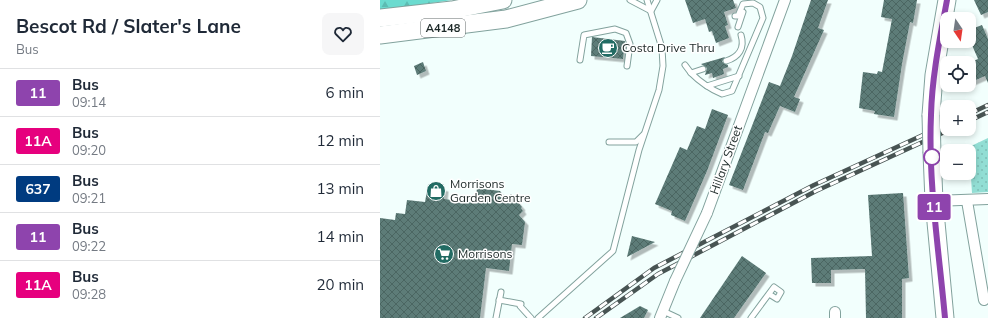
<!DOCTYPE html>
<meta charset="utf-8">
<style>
body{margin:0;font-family:Mulish,sans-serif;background:#f6f6f7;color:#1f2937;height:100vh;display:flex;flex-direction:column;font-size:15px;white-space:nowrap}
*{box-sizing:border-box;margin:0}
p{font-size:13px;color:#747a83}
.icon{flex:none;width:22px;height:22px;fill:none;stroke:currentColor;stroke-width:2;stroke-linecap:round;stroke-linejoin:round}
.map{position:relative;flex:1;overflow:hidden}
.panel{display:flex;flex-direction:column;background:#fff;width:380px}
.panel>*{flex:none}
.badge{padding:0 8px;border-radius:3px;font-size:14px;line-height:26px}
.needle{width:26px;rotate:167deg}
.controls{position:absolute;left:560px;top:12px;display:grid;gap:8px}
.controls a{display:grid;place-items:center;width:36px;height:36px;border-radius:8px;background:#fff;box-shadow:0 2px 6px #0003;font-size:20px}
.map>.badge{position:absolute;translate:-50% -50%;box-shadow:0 0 0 2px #fff}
.round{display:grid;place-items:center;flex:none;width:42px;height:42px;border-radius:8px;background:#f6f6f7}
.summary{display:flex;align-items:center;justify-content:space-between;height:68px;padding:0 16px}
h1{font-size:19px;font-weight:700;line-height:30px}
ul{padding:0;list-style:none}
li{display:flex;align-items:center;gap:12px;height:48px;padding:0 16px;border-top:1px solid #e0e1e3}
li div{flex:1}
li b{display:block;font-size:15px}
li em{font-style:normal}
li .badge{min-width:44px;font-weight:700;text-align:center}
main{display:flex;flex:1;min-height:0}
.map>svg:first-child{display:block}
</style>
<main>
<section class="panel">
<div class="summary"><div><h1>Bescot Rd / Slater's Lane</h1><p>Bus</p></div><a class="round"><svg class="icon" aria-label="heart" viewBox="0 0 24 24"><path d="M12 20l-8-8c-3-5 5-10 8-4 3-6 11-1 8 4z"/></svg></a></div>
<ul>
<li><span class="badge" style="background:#8e44ad;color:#fff">11</span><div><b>Bus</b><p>09:14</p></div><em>6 min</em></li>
<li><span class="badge" style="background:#e6007e;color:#fff">11A</span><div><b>Bus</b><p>09:20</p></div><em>12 min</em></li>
<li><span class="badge" style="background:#003b80;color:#fff">637</span><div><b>Bus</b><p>09:21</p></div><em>13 min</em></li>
<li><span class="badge" style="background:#8e44ad;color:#fff">11</span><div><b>Bus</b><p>09:22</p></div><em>14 min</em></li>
<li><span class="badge" style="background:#e6007e;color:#fff">11A</span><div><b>Bus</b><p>09:28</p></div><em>20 min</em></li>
</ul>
</section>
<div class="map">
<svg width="608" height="318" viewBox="0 0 608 318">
<defs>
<pattern id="green-dots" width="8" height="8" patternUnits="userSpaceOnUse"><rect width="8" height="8" fill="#92ded4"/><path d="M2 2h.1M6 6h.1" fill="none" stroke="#7dbeb6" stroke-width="1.8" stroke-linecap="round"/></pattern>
<pattern id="forest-firs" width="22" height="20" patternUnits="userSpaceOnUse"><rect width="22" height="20" fill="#6bdbcf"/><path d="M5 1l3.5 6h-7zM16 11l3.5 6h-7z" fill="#5cbcb2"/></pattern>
<pattern id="building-cross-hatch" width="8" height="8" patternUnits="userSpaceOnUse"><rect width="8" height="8" fill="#5d7c78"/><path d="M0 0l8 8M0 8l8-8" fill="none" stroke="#4c6662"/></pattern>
<filter id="shadow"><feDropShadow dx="3.5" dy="3.5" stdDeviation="0" flood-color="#0004"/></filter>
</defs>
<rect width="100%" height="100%" fill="#f2fffd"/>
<path fill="url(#green-dots)" d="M 608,138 L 608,192 L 592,193 L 589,147 Z"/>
<path fill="url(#forest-firs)" d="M 0,0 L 72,0 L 0,11 Z"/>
<g fill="url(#building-cross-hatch)" filter="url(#shadow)">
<path d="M 305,0 L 353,0 L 356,8 L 344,12 L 348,25 L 345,26 L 349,38 L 336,43 L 332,31 L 329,32 L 325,19 L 313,23 Z"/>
<path d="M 431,0 L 448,0 L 438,28 L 444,30 L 414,97 L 420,99 L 415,112 L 400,106 L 388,133 L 385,132 L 363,190 L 349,185 L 389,82 L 400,86 L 412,56 Z"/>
<path d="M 504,0 L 537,0 L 533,23 L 530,22 L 522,64 L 514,117 L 494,114 L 495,111 L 479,108 L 483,72 L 497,74 L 498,71 L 502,72 L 512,19 L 501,17 Z"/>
<path d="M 594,0 L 608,0 L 608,12 L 601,15 Z"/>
<path d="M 602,25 L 608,39 L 608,83 L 605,76 L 589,83 L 589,63 L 598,59 L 589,38 L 589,30 Z"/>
<path d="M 212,37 L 245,41 L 243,59 L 211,56 Z"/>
<path d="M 345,57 L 342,62 L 348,65 L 348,67 L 343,69 L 344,74 L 333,78 L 332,73 L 325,75 L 327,68 L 321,64 Z"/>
<path d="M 43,62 L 46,71 L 37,75 L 34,66 Z"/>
<path d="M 332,109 L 348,115 L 327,171 L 305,221 L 291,215 L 292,211 L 275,204 L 300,147 L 307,150 L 317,126 L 325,129 Z"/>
<path d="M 48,185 L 65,188 L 64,199 L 95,203 L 97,188 L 120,191 L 126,199 L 131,194 L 142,207 L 141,208 L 143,211 L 139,215 L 145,222 L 142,245 L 132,244 L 129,271 L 106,268 L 100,318 L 0,318 L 0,218 L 15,220 L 16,213 L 25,214 L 27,200 L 45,202 Z"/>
<path d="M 523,193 L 529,278 L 522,279 L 522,318 L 486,318 L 485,269 L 451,270 L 451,283 L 432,283 L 431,258 L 492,256 L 488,195 Z"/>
<path d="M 252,236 L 275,242 L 247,257 Z"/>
<path d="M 362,256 L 386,273 L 354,318 L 320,318 Z"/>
<path d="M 260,306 L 268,310 L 264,318 L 240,318 Z"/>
</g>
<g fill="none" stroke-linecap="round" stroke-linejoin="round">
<defs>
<g id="service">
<path d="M 250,0 L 271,11 L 277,0"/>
<path d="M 358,27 L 363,12"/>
<path d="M 200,60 L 204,35 L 235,29 L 246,33 L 250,44 L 247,66"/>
<path d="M 346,61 C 359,57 365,48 361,35"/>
<path d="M 305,65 L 311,73 L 323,69"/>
<path d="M 311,73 C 320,82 330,89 342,94 L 352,91 L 383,18 L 380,7 L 373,3 L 363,4 L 358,16 L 355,16"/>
<path d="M 327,86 L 359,76"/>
<path d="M 229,142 L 256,142 L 263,135"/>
<path d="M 119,300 L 141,304 L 140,306 L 151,318"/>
<path d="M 283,311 L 298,318"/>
<path d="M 116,318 L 121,292"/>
<path d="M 158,318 L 233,251 L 259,150 L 279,90 L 283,66 L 282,48 L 267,0"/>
<path d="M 371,318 L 394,287 L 401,292 L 397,299 L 389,294"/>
</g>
<g id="minor">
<path d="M 554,201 L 608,199"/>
<path d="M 587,201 L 604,300"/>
<path d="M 327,213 L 405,0"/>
<path d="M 455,312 L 455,318"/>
<path d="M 280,318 L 295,281"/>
</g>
<g id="trunk">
<path d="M 0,18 L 72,10 L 123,0"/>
<path d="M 0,35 L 126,19 L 198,0"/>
<path d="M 551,115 L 554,75 L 567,0"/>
<path d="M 552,153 L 554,201 L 565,318"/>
</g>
</defs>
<use href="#service" stroke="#82a29d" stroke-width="7"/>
<use href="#minor" stroke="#82a29d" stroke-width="12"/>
<use href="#trunk" stroke="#82a29d" stroke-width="19"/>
<use href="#service" stroke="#fff" stroke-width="5"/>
<use href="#minor" stroke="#fff" stroke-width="10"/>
<use href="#trunk" stroke="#fff" stroke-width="17"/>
<defs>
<g id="rail">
<path d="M 589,114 L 608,105"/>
<path d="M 589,121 L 608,112"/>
<path d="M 205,318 L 274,268 L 434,185 L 567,124"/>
<path d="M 216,318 L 278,274 L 436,191 L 571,129"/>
</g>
</defs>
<use href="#rail" stroke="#485453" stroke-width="4.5"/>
<use href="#rail" stroke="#fff" stroke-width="3" stroke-dasharray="9" stroke-linecap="butt"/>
<defs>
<path id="minor-bridge" d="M 295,281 L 327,213"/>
<path id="trunk-bridge" d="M 551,115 L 552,153"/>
</defs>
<use href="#minor-bridge" stroke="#82a29d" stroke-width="12" stroke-linecap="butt"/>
<use href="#trunk-bridge" stroke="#82a29d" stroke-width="19" stroke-linecap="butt"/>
<use href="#minor-bridge" stroke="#fff" stroke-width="10"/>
<use href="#trunk-bridge" stroke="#fff" stroke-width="17"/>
</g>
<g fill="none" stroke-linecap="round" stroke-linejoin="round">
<defs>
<path id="line" d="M 565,318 C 559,251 548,182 551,115 C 552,76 560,38 567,0"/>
</defs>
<use href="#line" stroke="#fff" stroke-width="9"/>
<use href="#line" stroke="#8e44ad" stroke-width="6"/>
</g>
<defs>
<symbol id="cafe-disc" viewBox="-11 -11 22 22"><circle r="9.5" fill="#226b63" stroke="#fff"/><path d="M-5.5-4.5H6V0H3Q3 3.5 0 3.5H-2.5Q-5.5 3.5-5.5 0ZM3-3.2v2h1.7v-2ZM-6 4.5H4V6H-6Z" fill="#fff"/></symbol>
<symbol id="shop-disc" viewBox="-11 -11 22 22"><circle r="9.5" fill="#226b63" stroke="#fff"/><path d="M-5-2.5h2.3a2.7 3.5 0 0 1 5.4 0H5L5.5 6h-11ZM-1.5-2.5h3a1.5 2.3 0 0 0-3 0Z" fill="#fff"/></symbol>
<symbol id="supermarket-disc" viewBox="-11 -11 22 22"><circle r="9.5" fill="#226b63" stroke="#fff"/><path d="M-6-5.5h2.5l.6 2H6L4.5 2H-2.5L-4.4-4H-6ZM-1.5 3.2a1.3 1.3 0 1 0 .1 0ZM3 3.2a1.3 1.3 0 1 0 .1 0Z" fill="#fff"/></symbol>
</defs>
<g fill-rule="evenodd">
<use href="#cafe-disc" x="217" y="37" width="22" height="22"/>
<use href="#shop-disc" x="45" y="180" width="22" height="22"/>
<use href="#supermarket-disc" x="53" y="243" width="22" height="22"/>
</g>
<circle fill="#fff" stroke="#8e44ad" stroke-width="2" cx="552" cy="157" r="8"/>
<g text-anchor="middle" stroke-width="3" stroke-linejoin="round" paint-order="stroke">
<rect fill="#fff" stroke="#606868" stroke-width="1" x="41" y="19" width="44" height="18" rx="3"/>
<g font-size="11" font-weight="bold" fill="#1c2827">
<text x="63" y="32">A4148</text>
</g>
<g font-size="12" fill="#1c2827" stroke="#fff" text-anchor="start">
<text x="242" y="52">Costa Drive Thru</text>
<text x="70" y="188">Morrisons<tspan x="70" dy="14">Garden Centre</tspan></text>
<text x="78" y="258">Morrisons</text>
</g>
<g font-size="12" fill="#1c2827" stroke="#fff">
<text transform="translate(346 160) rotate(-70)" y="4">Hillary Street</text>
</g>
</g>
</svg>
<div class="controls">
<a><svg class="needle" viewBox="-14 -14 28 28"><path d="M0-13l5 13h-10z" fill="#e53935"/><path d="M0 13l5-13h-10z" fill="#747a83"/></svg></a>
<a><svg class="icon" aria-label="locate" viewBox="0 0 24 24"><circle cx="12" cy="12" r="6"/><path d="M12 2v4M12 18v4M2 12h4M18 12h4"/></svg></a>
<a>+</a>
<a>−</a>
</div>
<b class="badge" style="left:554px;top:207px;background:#8e44ad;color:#fff">11</b>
</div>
</main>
